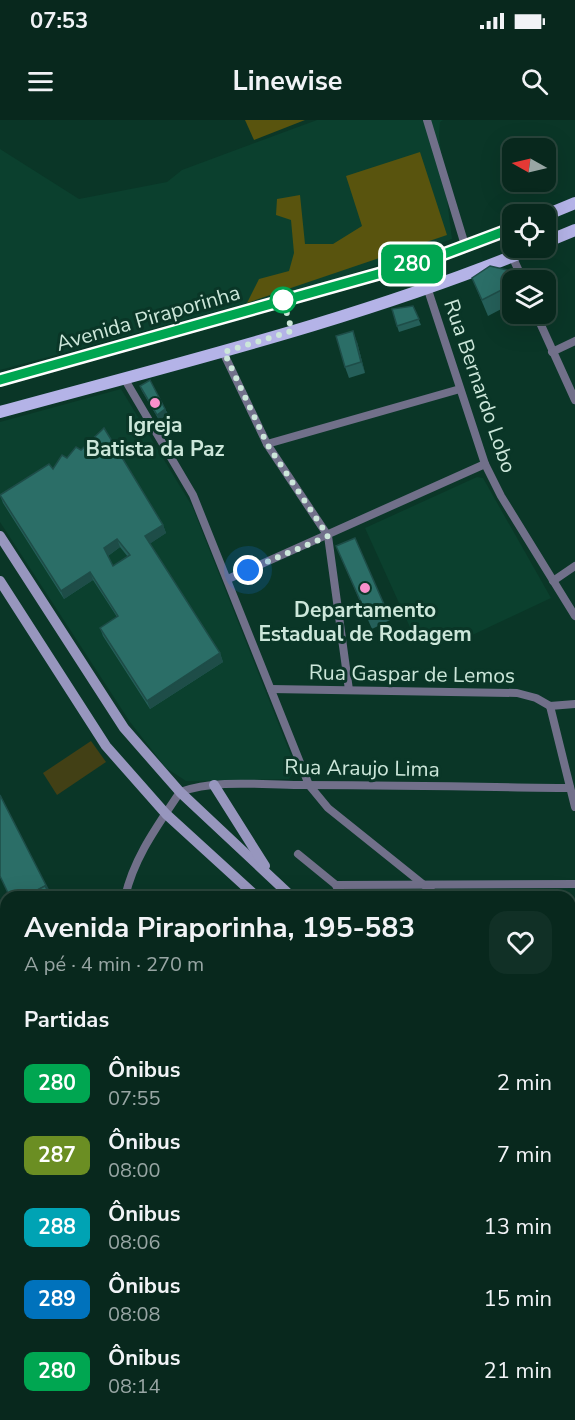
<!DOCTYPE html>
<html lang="pt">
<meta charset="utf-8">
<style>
body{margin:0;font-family:"Nunito Sans",sans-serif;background:#113026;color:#f1f3f6;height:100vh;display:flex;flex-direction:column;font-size:22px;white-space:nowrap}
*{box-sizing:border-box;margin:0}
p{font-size:20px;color:#98a6a4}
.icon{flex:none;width:33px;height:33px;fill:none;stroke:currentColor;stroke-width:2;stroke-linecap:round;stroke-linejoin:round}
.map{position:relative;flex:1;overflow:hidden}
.drawer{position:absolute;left:0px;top:771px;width:576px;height:530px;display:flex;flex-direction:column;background:#08281d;border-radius:18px 18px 0 0;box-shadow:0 6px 24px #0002,0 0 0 2px #29443b}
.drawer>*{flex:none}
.badge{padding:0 12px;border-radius:9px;font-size:21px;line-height:39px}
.needle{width:39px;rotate:278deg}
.buttons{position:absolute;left:502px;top:18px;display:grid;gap:12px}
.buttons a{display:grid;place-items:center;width:54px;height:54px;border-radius:12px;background:#08281d;box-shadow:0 6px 24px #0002,0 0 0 2px #29443b;font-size:30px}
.you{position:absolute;width:30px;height:30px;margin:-15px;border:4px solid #fff;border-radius:50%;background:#1a73e8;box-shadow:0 0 0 9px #1a73e833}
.map>.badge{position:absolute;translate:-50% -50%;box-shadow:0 0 0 3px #fff}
h2{padding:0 24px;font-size:22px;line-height:54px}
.round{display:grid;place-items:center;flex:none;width:63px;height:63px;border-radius:18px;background:#113026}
.overview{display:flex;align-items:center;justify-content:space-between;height:102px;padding:0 24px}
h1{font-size:28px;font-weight:700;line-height:45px}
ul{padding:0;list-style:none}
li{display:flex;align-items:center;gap:18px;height:72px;padding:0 24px}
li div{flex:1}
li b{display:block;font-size:22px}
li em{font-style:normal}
li .badge{min-width:66px;font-weight:700;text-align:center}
.status{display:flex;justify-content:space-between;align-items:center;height:42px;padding:0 30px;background:#08281d;direction:ltr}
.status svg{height:16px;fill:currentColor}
header{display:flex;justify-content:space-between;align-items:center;height:78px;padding:0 24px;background:#08281d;font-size:27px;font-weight:700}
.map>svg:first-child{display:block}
</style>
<div class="status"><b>07:53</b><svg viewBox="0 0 49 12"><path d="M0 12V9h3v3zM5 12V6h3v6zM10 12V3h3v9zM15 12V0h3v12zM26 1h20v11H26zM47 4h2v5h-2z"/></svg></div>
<header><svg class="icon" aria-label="menu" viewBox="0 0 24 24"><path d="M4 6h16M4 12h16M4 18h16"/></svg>Linewise<svg class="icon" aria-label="search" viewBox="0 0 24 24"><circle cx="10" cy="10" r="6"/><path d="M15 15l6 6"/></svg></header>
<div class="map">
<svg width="575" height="1300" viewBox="0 0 575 1300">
<rect width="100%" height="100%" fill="#0a3627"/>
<g fill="#0b402e">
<path d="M 317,0 L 443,0 L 440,2 L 439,16 L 452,119 L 340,158 L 0,250 L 0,29 L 79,79 L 167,62 L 182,50 Z"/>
<path d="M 121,269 L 192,386 L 296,648 L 289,659 L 186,661 L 166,648 L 130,602 L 0,402 L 0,302 Z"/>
<path d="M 477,357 L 483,358 L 551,478 L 468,517 L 414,516 L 365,408 Z"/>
<path d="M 6,900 L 6,1024 L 0,1027 L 0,903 Z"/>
<path d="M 6,1028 L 6,1221 L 0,1224 L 0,1032 Z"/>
<path d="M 50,1295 L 248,1295 L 237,1300 L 54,1300 Z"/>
</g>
<g fill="#424015">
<path d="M 91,621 L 106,642 L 57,675 L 43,653 Z"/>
<path d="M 570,897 L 575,898 L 575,985 L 570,1013 Z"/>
</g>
<g fill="#59540e">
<path d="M 245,0 L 305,0 L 254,20 Z"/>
<path d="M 420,32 L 447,115 L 247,183 L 259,159 L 289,151 L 294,133 L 291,100 L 276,95 L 277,79 L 300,75 L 305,124 L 333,124 L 362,106 L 346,56 Z"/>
</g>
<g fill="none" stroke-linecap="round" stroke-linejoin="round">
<g stroke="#247591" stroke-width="18">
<path d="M 0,1270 L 6,1278"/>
<path d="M 19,1294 L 23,1300"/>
</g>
<g stroke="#71708a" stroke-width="8">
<path d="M 427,0 L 465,125"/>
<path d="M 512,136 L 523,160"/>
<path d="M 428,170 L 485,344 L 501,376 L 575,496"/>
<path d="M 536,194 L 575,280"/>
<path d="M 223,232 L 267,324 L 328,416 L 349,570"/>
<path d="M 552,232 L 575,221"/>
<path d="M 124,258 L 193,375 L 309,665 L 328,688 L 439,777"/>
<path d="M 267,324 L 460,269"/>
<path d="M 228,459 L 485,344"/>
<path d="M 553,461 L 575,446"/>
<path d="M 271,569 L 517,573 L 536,578 L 550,586 L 575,584"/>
<path d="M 550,586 L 575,687"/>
<path d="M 298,734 L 336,765 L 341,777"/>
<path d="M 336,765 L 575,764"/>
<path d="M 125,777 C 134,737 158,705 180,672 C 217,659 261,665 299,665 C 389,665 480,667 570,668"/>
<path d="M 570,869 L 575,868"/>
<path d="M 0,882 L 6,879"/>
<path d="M 486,1294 L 486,1300"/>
</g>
<g stroke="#9796be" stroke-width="10">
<path d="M 0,416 L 124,608 L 180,672 L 292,777"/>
<path d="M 0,461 L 106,626 L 166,694 L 257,777"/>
<path d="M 214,665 L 265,746"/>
<path d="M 570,1080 L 575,1081"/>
<path d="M 570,1138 L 575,1141"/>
<path d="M 570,1161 L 575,1164"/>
</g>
<g stroke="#b4b3e7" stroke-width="12">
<path d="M 546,95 L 575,83"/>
<path d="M 546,122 L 575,110"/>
<path d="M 0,260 L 428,140 L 513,108"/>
<path d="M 0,292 C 179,243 361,199 533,128"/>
</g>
<g stroke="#d1d0f6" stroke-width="14">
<path d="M 0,1249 L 6,1257"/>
<path d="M 0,1291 L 6,1300"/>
<path d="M 34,1294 L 38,1300"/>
</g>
</g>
<g fill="#255f59" fill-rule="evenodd">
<path d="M 543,17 L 552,49 L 546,51 L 546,28 Z"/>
<path d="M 472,158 L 513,164 L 513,183 L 488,196 Z"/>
<path d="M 413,186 L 421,205 L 399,212 L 397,206 Z"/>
<path d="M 357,222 L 365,253 L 349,258 L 345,247 Z"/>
<path d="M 140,266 L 165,289 L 168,294 L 159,300 L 142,271 Z"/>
<path d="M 67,338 L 163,405 L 166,413 L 149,424 L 220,533 L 223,542 L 150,589 L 103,516 L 100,508 L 117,497 L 93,460 L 64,479 L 3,383 L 0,375 L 53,349 ZM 120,427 L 128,437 L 113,446 L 108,436 Z"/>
<path d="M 336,426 L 386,489 L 390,500 L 372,509 Z"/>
</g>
<g fill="#1e4d48">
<path d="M 353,211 L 357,222 L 365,253 L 361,242 Z"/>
<path d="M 165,289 L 168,294 L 159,300 L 157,295 Z"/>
<path d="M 163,405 L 166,413 L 148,425 L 145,416 Z"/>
<path d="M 117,419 L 120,427 L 108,436 L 104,428 Z"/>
<path d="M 90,452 L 93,460 L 64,479 L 61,471 Z"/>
<path d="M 220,533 L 223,542 L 150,589 L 147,581 Z"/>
</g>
<g fill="#2b6e67" stroke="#1e4d48" stroke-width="1.5" fill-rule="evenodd">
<path d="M 543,17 L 550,44 L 546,45 L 546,28 L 525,28 L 523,22 Z"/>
<path d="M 490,146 L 507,150 L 513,164 L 482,180 L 472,158 Z"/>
<path d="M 413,186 L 419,199 L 397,206 L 392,189 Z"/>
<path d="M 353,211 L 361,242 L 345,247 L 336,216 Z"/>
<path d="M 150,260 L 165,289 L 157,295 L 140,266 Z"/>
<path d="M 104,308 L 163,405 L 145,416 L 220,533 L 147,581 L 100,508 L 118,496 L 90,452 L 61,471 L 0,375 L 49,344 L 53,349 L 62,335 L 67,338 L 76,327 L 81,330 ZM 117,419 L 130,435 L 113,446 L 104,428 Z"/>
<path d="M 355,418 L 386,489 L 368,498 L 336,426 Z"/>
<path d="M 0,675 L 52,777 L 51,777 L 45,766 L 24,777 L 10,777 L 0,756 Z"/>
<path d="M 45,766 L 51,777 L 24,777 Z"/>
<path d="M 6,786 L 6,798 L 1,788 Z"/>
</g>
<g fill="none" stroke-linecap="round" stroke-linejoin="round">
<defs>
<path id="line" d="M 0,260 L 428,140 L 513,108"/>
</defs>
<use href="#line" stroke="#fff" stroke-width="14"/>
<use href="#line" stroke="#00a651" stroke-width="9"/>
<path stroke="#cce7da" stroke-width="6" stroke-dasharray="0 10.8" d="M 248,450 L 328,416 L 267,324 L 224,232 L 292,211 L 283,180"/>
</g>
<circle fill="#fff" stroke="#00a651" stroke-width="3" cx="283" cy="180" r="12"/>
<g fill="#f890cb" stroke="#0a3627" stroke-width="2">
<circle cx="155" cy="283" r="6"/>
<circle cx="365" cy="468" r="6"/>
</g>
<g text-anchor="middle" stroke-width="6" stroke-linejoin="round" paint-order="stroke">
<g font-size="21" fill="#cce7da" stroke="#0a3627">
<text transform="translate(148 198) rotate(-16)" y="7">Avenida Piraporinha</text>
<text transform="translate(480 266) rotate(71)" y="7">Rua Bernardo Lobo</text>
<text transform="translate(412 554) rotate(1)" y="7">Rua Gaspar de Lemos</text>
<text transform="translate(362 648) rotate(1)" y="7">Rua Araujo Lima</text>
</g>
<g font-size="21" font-weight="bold" fill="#cce7da" stroke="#0a3627">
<text x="155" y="312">Igreja<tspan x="155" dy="24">Batista da Paz</tspan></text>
<text x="365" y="497">Departamento<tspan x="365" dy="24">Estadual de Rodagem</tspan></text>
</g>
</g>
</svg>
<div class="buttons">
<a><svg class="needle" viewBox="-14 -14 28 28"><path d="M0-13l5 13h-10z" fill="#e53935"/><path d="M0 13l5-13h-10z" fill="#98a6a4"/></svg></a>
<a><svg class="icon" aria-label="locate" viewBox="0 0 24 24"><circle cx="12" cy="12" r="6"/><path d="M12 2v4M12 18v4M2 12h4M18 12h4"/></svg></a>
<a><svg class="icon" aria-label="layers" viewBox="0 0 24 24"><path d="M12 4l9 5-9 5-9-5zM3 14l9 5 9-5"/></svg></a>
</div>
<div class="you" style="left:248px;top:450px"></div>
<b class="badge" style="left:412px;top:144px;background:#00a651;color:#fff">280</b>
<section class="drawer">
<div class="overview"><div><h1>Avenida Piraporinha, 195-583</h1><p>A pé · 4 min · 270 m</p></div><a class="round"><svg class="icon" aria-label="heart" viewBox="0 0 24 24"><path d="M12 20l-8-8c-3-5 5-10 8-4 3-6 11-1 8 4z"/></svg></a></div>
<h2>Partidas</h2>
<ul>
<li><span class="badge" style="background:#00a651;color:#fff">280</span><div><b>Ônibus</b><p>07:55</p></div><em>2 min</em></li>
<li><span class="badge" style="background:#6b8e23;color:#fff">287</span><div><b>Ônibus</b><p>08:00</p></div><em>7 min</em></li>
<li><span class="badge" style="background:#00a3b4;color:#fff">288</span><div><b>Ônibus</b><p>08:06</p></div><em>13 min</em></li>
<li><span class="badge" style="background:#0072bc;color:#fff">289</span><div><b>Ônibus</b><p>08:08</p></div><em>15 min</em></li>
<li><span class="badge" style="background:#00a651;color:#fff">280</span><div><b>Ônibus</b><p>08:14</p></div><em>21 min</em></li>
</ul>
</section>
</div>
